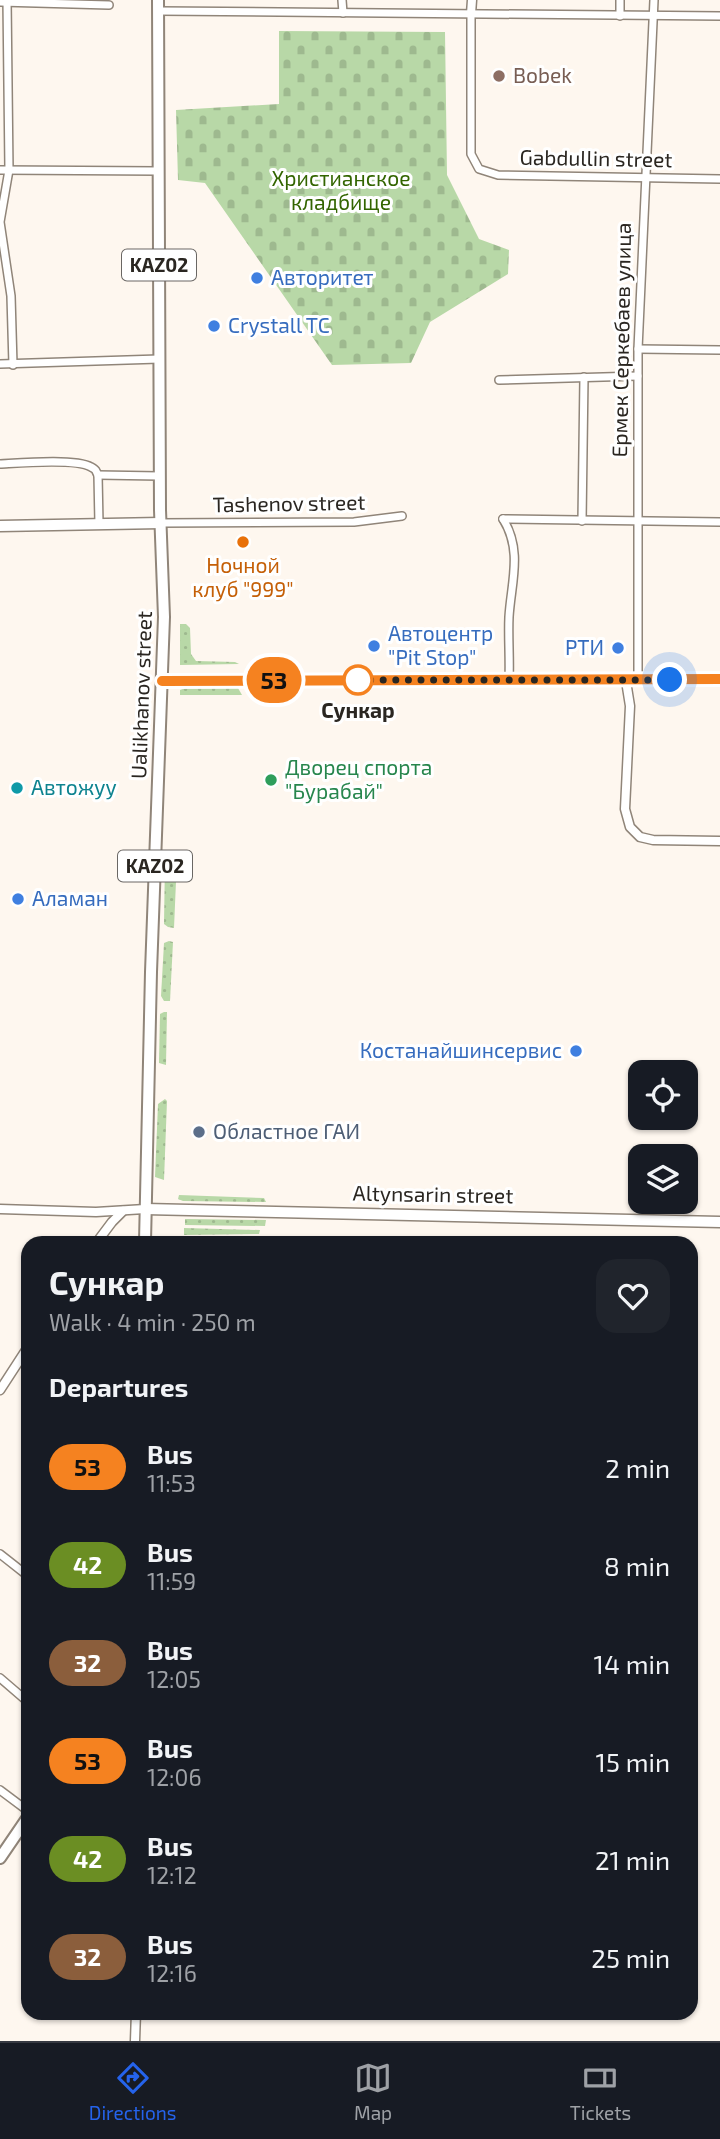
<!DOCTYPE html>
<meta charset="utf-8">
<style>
body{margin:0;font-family:"Exo 2",sans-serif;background:#20242c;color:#f1f3f6;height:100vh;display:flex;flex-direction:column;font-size:26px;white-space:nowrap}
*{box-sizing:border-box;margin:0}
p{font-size:23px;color:#9ea1a6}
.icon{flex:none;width:38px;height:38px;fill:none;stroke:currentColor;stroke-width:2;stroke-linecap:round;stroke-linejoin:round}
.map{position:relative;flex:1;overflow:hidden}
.details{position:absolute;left:21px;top:1236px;width:677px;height:784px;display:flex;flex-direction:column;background:#171b24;border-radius:21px;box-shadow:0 2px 5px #0004}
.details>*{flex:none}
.badge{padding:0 14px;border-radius:23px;font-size:24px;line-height:46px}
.fabs{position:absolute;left:628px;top:1060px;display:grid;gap:14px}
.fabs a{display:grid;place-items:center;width:70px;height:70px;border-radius:14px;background:#171b24;box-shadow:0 2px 5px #0004;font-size:35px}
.you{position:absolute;width:35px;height:35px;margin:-18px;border:5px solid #fff;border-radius:50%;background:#1a73e8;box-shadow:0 0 0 10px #1a73e833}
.map>.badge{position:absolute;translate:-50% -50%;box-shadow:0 0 0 4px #fff}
h2{padding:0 28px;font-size:26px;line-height:63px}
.round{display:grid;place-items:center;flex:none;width:74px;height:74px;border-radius:21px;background:#20242c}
.head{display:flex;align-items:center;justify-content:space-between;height:119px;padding:0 28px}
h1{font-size:33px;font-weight:700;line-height:52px}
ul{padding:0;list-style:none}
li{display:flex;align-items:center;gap:21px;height:98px;padding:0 28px}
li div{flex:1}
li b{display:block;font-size:26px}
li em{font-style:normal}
li .badge{min-width:77px;font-weight:700;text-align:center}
.dock{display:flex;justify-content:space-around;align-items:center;height:98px;border-top:2px solid #363941;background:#171b24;font-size:19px;color:#9ea1a6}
.dock a{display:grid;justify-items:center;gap:4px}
.dock .current{color:#2563eb}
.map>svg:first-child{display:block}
</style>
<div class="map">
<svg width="720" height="2041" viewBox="0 0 720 2041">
<defs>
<pattern id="grass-dots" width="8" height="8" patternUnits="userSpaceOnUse" patternTransform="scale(1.75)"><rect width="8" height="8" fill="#b8d8a7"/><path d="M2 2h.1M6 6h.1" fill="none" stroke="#9eb98f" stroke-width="1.8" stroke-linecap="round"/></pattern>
<pattern id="cemetery-stones" width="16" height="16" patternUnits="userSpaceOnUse" patternTransform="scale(1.75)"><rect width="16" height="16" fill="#b8d8a7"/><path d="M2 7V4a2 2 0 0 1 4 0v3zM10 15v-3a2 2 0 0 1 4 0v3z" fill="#9eb98f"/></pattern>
</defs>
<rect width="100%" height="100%" fill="#fef7ef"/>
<g fill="url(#grass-dots)">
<path d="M 180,624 L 186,624 L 190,628 L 191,654 L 196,661 L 235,662 L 239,664 L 180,665 Z"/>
<path d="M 186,688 L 238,688 L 242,695 L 180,695 L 180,690 Z"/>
<path d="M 174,850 L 174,857 L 177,858 L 174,928 L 168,927 L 164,924 L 165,859 L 169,851 Z"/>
<path d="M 169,941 L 173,942 L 170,1001 L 164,1001 L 161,996 L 164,943 Z"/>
<path d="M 164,1012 L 167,1012 L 166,1065 L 159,1063 L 160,1014 Z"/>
<path d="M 165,1099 L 167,1101 L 164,1180 L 155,1177 L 158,1104 Z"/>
<path d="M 179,1195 L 264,1198 L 266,1202 L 183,1201 L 178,1199 Z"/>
<path d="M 185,1219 L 266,1220 L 265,1226 L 185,1225 Z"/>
<path d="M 184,1228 L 260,1230 L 259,1234 L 184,1235 Z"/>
</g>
<path fill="url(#cemetery-stones)" d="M 279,31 L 445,32 L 447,175 L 479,239 L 509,250 L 508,274 L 430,322 L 411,363 L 332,365 L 205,183 L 178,180 L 176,110 L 279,104 Z"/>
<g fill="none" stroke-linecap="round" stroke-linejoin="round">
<defs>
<g id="minor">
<path d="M 7,0 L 9,170 L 0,222 L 11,296 L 13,365"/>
<path d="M 342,0 L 343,13"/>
<path d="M 620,0 L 620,16"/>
<path d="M 0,2 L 109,5"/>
<path d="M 159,11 L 720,16"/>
<path d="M 471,14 L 471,154 L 479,169 L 498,175 L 720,179"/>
<path d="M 0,170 L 158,171"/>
<path d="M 638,349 L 720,350"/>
<path d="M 0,364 L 159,359"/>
<path d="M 499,380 L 638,376"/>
<path d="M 0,464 C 19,463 76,458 91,467 C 97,470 95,470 98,475 L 99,524"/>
<path d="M 98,475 L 159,476"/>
<path d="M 503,519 L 720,522"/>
<path d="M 503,519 C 523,551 511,583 509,617 C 508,638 510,659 509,679"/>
<path d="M 582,521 L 584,377"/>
<path d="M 161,523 L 354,522 L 402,516"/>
<path d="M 638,680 L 638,349 L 654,0"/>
<path d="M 626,681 L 720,679"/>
<path d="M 0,1554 L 28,1576"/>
<path d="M 0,1678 L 28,1702"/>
<path d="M 0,1790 L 28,1811"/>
</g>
<g id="tertiary">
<path d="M 471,14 L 472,0"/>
<path d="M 162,681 L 598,678 L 626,681 L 630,706 L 625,809 L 630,827 L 640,837 L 653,840 L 720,841"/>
<path d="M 0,1209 L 96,1212 L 145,1209"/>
<path d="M 97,1242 L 112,1222 L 123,1211"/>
<path d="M 0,1390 L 28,1347"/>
<path d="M 135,2041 L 136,2012"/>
</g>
<g id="secondary">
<path d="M 0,526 L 161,523"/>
<path d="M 145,1209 L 720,1222"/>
</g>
<g id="trunk">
<path d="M 145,1242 L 151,972 L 164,617 L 160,510 L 158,0"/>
<path d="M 0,1858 L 28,1817"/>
</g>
</defs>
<use href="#minor" stroke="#908579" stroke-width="10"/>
<use href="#tertiary" stroke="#908579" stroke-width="11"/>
<use href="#secondary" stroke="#908579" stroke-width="13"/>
<use href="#trunk" stroke="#908579" stroke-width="14"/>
<use href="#minor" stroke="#fff" stroke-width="7"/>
<use href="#tertiary" stroke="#fff" stroke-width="8"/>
<use href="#secondary" stroke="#fff" stroke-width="10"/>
<use href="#trunk" stroke="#fff" stroke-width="10"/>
</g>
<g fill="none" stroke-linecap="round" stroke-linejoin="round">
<defs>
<path id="line" d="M 162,681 L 720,679"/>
</defs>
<use href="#line" stroke="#fff" stroke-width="16"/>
<use href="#line" stroke="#f58220" stroke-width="10"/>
<path stroke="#2a2621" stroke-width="7" stroke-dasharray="0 12.6" d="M 358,680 L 670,680"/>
</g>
<circle fill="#8d6e63" stroke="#fff" stroke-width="2.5" cx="499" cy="76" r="7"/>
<g fill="#3f7fe0" stroke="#fff" stroke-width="2.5">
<circle cx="257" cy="278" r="7"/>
<circle cx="214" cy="326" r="7"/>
<circle cx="374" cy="646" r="7"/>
<circle cx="618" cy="648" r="7"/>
<circle cx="18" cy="899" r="7"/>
<circle cx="576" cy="1051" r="7"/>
</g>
<circle fill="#e8710a" stroke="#fff" stroke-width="2.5" cx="243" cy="542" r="7"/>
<circle fill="#fff" stroke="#f58220" stroke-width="3.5" cx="358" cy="680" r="14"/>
<circle fill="#2e9e5b" stroke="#fff" stroke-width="2.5" cx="271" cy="780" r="7"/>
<circle fill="#0f9aa8" stroke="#fff" stroke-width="2.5" cx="17" cy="788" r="7"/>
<circle fill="#5c6f8a" stroke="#fff" stroke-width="2.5" cx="199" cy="1132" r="7"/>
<g text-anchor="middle" stroke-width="6" stroke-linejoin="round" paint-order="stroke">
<g fill="#fff" stroke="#6a6764" stroke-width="2">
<rect x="122" y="249.5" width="74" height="31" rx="5"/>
<rect x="118" y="850.5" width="74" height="31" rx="5"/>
</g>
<g font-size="19" font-weight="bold" fill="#2a2621">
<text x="159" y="272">KАZ02</text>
<text x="155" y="873">KАZ02</text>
</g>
<g font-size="21" fill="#785e54" stroke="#fff" text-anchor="start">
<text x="513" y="83">Bobek</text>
</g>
<g font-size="21" fill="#2a2621" stroke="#fff">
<text transform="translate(596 159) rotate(1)" y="7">Gabdullin street</text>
<text transform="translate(622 340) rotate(-89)" y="7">Ермек Серкебаев улица</text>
<text transform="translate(289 504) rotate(-1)" y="7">Tashenov street</text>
<text transform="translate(142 695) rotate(-88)" y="7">Ualikhanov street</text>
<text transform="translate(433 1195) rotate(1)" y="7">Altynsarin street</text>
</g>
<g font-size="21" fill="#336500" stroke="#fff">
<text x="341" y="186">Христианское<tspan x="341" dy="24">кладбище</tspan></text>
</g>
<g font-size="21" fill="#366cbe" stroke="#fff" text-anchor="start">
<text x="271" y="285">Авторитет</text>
<text x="228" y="333">Crystall TC</text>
<text x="388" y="641">Автоцентр<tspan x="388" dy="24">"Pit Stop"</tspan></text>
<text x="604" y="655" text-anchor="end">РТИ</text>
<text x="32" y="906">Аламан</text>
<text x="562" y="1058" text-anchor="end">Костанайшинсервис</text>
</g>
<g font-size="21" fill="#c56008" stroke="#fff">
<text x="243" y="573">Ночной<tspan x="243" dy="24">клуб "999"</tspan></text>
</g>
<g font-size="21" font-weight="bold" fill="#2a2621" stroke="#fff">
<text x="358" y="718">Сункар</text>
</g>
<g font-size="21" fill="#27864d" stroke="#fff" text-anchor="start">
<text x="285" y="775">Дворец спорта<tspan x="285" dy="24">"Бурабай"</tspan></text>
</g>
<g font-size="21" fill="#0d838f" stroke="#fff" text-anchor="start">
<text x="31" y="795">Автожуу</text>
</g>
<g font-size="21" fill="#4e5e75" stroke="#fff" text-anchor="start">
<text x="213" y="1139">Областное ГАИ</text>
</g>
</g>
</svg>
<div class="fabs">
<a><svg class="icon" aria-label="locate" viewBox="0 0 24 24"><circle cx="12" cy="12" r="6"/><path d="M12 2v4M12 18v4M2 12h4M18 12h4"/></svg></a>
<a><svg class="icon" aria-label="layers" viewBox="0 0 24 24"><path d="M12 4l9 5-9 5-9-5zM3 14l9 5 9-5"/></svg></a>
</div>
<div class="you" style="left:670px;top:680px"></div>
<b class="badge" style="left:274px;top:680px;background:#f58220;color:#111">53</b>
<section class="details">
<div class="head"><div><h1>Сункар</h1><p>Walk · 4 min · 250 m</p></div><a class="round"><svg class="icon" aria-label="heart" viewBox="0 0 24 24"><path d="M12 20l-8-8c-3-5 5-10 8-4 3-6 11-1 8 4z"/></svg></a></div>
<h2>Departures</h2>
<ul>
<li><span class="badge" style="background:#f58220;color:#111">53</span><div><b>Bus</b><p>11:53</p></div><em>2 min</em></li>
<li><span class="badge" style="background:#6b8e23;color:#fff">42</span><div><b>Bus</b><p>11:59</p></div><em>8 min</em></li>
<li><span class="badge" style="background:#8b5e3c;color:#fff">32</span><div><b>Bus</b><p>12:05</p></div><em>14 min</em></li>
<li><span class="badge" style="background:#f58220;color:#111">53</span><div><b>Bus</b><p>12:06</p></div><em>15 min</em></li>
<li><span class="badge" style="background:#6b8e23;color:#fff">42</span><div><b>Bus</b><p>12:12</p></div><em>21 min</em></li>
<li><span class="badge" style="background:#8b5e3c;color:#fff">32</span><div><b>Bus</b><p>12:16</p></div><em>25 min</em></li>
</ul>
</section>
</div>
<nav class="dock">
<a class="current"><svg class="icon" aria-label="directions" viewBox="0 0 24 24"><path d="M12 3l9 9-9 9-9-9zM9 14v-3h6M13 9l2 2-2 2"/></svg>Directions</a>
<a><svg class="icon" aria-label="map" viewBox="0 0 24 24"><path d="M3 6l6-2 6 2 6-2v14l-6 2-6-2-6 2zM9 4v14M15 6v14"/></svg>Map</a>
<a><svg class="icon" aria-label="tickets" viewBox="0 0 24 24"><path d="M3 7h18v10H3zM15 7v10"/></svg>Tickets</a>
</nav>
